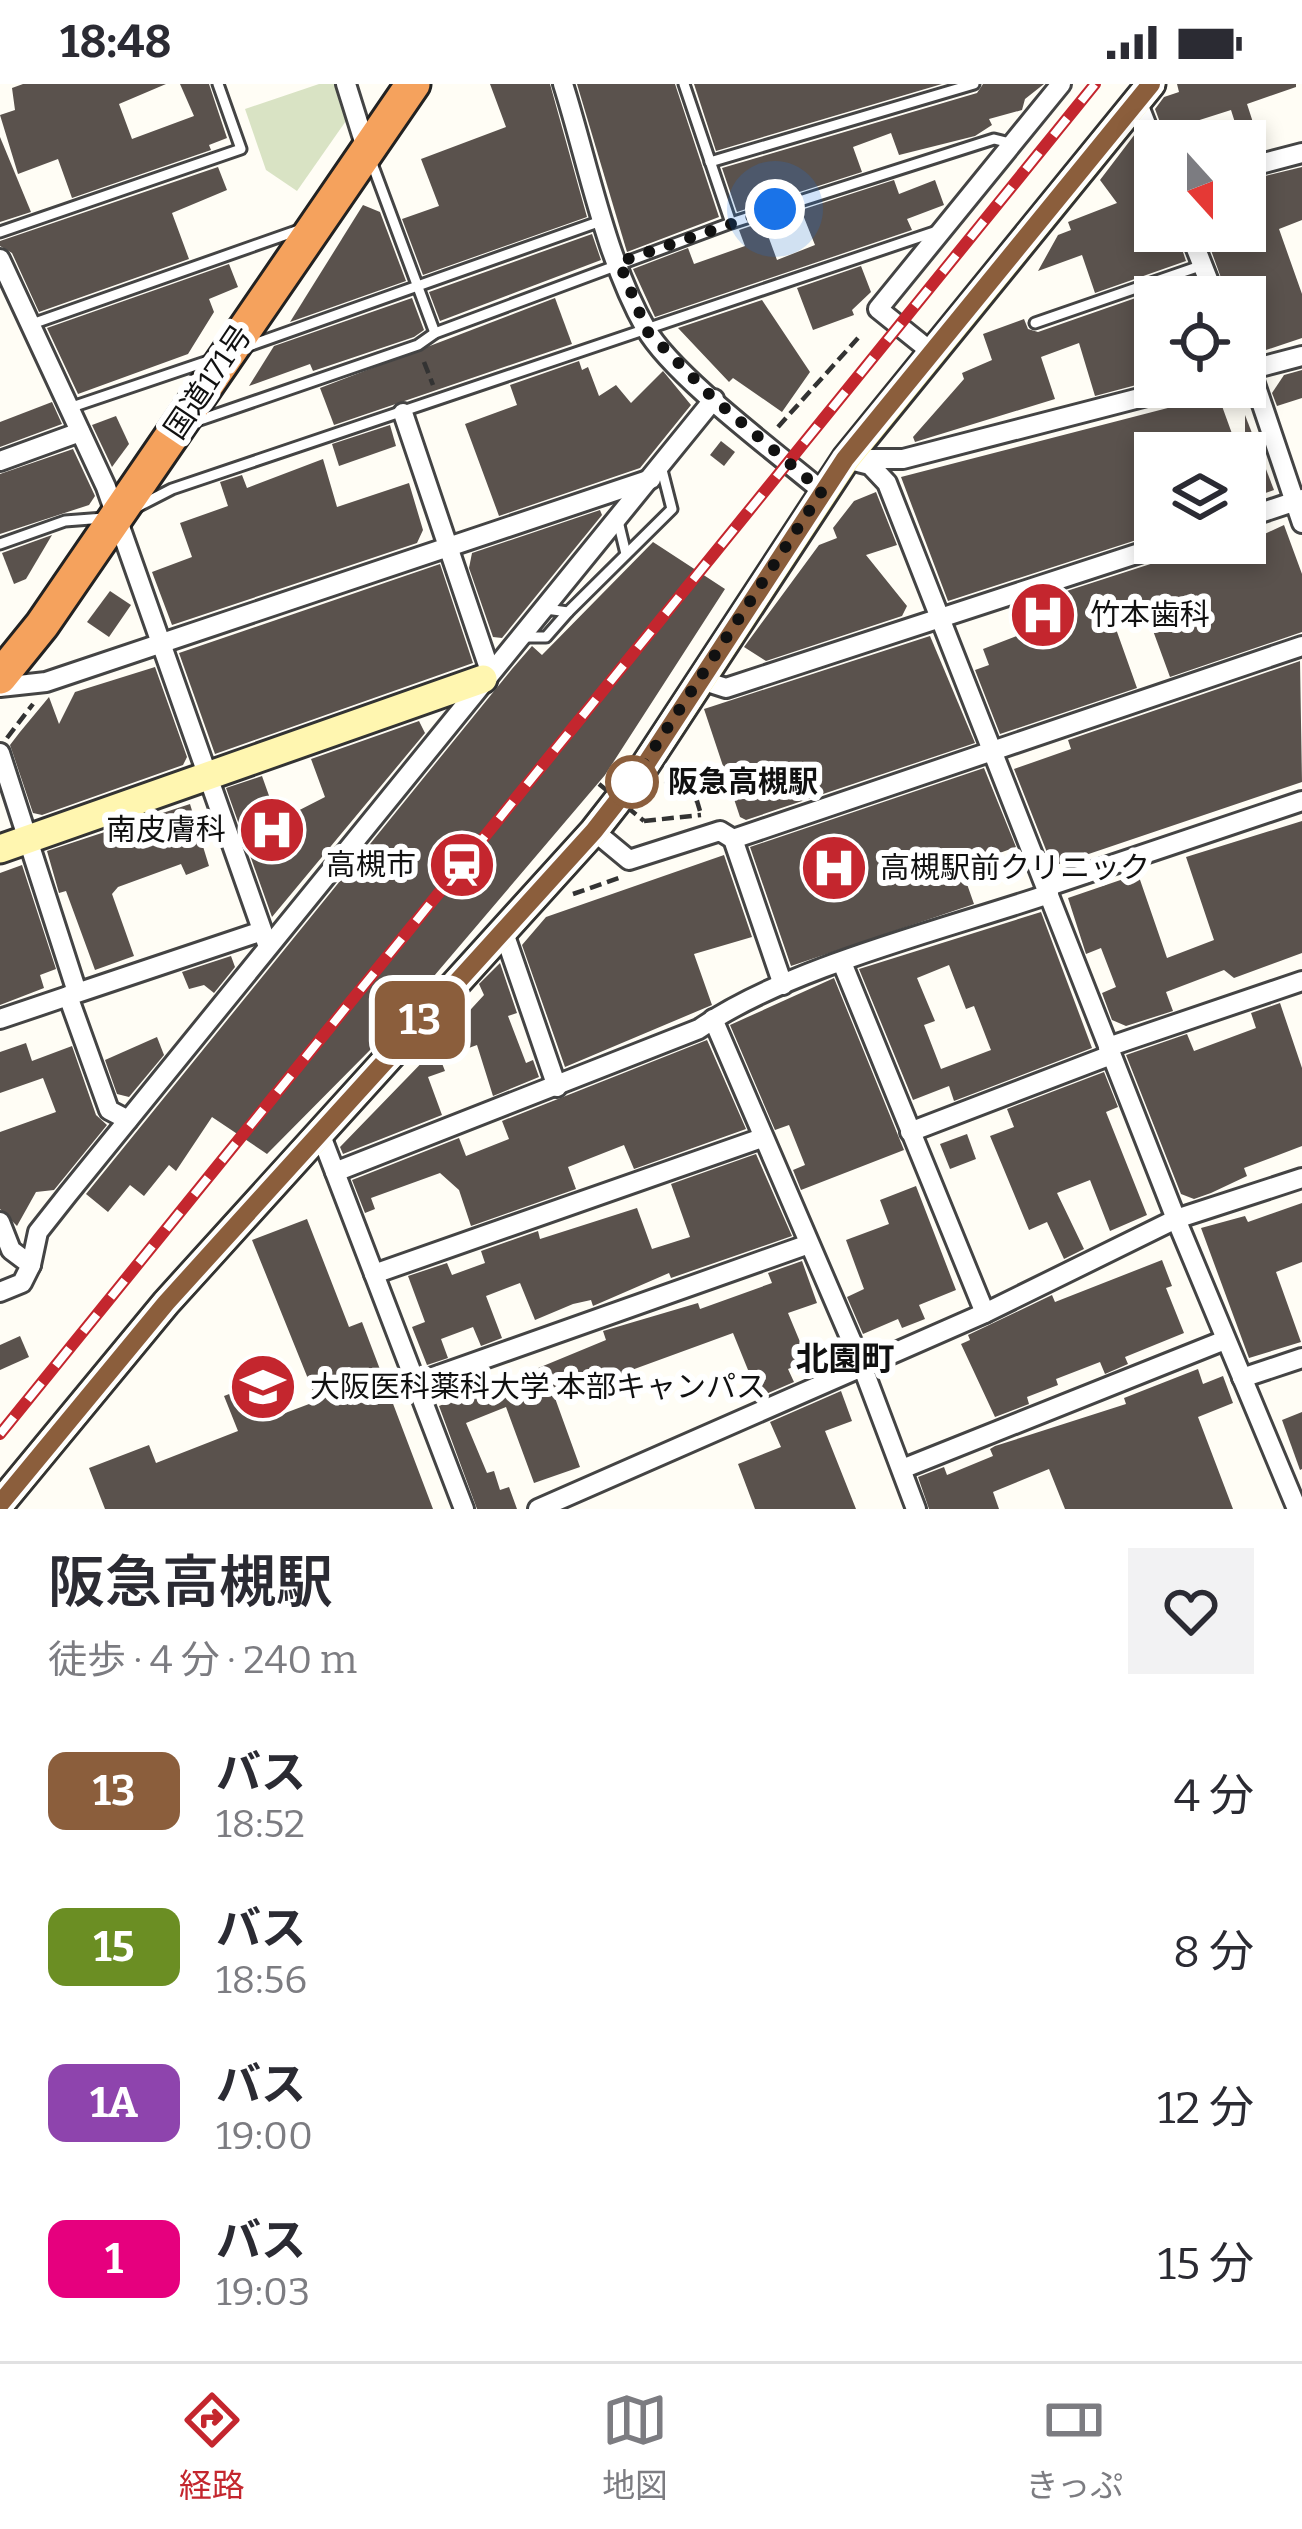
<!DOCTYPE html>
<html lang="ja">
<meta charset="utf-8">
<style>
body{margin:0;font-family:Bitter,"Noto Sans JP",serif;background:#f2f2f3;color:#2b2b33;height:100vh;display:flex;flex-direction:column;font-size:45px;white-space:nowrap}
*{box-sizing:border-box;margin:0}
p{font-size:39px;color:#7c7c81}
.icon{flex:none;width:66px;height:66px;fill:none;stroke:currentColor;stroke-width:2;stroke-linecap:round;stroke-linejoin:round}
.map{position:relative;height:1425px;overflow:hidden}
.side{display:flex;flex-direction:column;background:#fff;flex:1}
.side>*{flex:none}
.badge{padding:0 24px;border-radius:18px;font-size:42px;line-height:78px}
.needle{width:78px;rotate:159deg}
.controls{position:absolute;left:1134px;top:36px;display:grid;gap:24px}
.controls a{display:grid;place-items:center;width:132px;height:132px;border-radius:0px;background:#fff;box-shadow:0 6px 18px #0003;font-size:60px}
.you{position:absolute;width:60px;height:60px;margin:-30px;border:9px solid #fff;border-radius:50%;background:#1a73e8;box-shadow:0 0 0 18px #1a73e833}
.map>.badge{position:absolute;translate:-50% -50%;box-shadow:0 0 0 6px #fff}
.round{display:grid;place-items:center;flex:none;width:126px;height:126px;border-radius:0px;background:#f2f2f3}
.headline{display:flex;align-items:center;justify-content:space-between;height:204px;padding:0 48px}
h1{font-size:57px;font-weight:600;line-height:90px}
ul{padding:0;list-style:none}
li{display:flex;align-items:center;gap:36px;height:156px;padding:0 48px}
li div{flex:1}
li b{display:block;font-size:45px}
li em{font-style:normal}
li .badge{min-width:132px;font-weight:700;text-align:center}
.status{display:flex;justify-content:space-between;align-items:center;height:84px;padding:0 60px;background:#fff;direction:ltr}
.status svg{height:33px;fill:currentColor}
.dock{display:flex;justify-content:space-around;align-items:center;height:168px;border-top:3px solid #e1e1e2;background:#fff;font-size:33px;color:#7c7c81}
.dock a{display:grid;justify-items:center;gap:6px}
.dock .selected{color:#c4262e}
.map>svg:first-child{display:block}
</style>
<div class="status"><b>18:48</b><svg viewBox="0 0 49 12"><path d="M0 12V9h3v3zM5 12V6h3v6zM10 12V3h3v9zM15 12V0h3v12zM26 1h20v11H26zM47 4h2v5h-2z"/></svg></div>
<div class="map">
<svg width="1302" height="1425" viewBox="0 0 1302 1425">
<rect width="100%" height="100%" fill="#fffdf5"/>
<path fill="#d9e3c4" d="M 319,0 L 336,0 L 348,34 L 297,107 L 266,86 L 245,25 Z"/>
<g fill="#5a524d" fill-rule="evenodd">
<path d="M 23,0 L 166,0 L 119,20 L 132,55 L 194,32 L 180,0 L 209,0 L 227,54 L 209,61 L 211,66 L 72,114 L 58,75 L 18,90 L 0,31 L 15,26 L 12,4 Z"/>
<path d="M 490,0 L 550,0 L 587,133 L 423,191 L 402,135 L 439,122 L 421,75 L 506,43 Z"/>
<path d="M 577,0 L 675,0 L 719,133 L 627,168 Z"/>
<path d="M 694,0 L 942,0 L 716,67 Z"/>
<path d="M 983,0 L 1044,0 L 1025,15 L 1022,26 L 989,35 L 992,41 L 975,52 L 899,71 L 891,49 L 853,63 L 862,88 L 737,128 L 722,84 L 977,9 Z"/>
<path d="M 1177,0 L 1296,0 L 1296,3 L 1247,20 L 1262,66 L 1245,70 L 1231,26 L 1187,40 L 1191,51 L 1167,57 L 1155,25 L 1164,13 L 1179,8 Z"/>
<path d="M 1135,50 L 1150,85 L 1141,88 L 1155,124 L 1155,147 L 1176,147 L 1186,177 L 1095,209 L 1082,171 L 1038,187 L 1058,151 L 1071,146 L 1068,138 L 1117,119 L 1100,96 Z"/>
<path d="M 0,53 L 31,128 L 0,138 Z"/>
<path d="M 218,83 L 227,106 L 172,129 L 189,175 L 39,228 L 12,169 L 0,162 L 0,157 Z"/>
<path d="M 1302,83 L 1302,136 L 1279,145 L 1302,210 L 1302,254 L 1245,273 L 1245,213 L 1228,213 L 1204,147 L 1245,147 L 1245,97 Z"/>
<path d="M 894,96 L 899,110 L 935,96 L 944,121 L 907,135 L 912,146 L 655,233 L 633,185 L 688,164 L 694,180 L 745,162 L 739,146 L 763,138 L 777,176 L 815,161 L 801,126 Z"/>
<path d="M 363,121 L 380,128 L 406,197 L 290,238 Z"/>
<path d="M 592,150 L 601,176 L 440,237 L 429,208 Z"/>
<path d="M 229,180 L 238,203 L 209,215 L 214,228 L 188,270 L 78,310 L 47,244 Z"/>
<path d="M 861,182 L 871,208 L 852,226 L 854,231 L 813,246 L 797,204 Z"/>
<path d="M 1193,194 L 1200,213 L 1155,213 L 1155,296 L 1095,312 L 1079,259 L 1041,273 L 1055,315 L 915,358 L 913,353 L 964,295 L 962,289 L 992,276 L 983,250 L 1024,235 L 1028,245 L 1038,248 Z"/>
<path d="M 412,214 L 424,246 L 414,253 L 313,287 L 310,280 L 249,302 L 274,262 Z"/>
<path d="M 555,214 L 572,260 L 334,341 L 320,304 Z"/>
<path d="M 762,216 L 810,288 L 782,328 L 733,294 L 729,298 L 678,244 Z"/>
<path d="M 579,277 L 582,286 L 588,283 L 599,312 L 616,301 L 631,319 L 663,287 L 691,321 L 640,384 L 499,432 L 465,340 L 517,321 L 510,301 Z"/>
<path d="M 1302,286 L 1302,314 L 1277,322 L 1272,309 L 1284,291 Z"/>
<path d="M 1218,311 L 1239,369 L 1155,369 L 1155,450 L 948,517 L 901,393 Z"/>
<path d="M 52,318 L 62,340 L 0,363 L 0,338 Z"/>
<path d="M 1245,331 L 1274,406 L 1245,416 Z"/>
<path d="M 116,332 L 129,360 L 112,383 L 92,341 Z"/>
<path d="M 390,341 L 396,362 L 339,382 L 332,360 Z"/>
<path d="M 721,357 L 735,368 L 724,382 L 710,371 Z"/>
<path d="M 73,365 L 95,412 L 89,421 L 0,450 L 0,390 Z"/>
<path d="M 323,375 L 337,423 L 409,399 L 423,446 L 417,459 L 172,541 L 152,488 L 192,473 L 180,439 L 228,422 L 220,398 L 242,391 L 247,404 Z"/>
<path d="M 876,408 L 897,461 L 866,471 L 907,522 L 902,532 L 766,577 L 744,563 L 819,461 L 837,454 L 833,444 L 854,417 Z"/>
<path d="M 600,426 L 602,431 L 502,554 L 493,553 L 469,484 L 472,469 Z"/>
<path d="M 1284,441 L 1302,490 L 1302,548 L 1170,593 L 1148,533 L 1116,545 L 1137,604 L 1000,650 L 975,586 L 989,581 L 983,565 L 1030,547 L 1020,522 L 1166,475 L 1168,480 L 1225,459 L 1245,459 Z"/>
<path d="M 52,451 L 26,495 L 14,500 L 2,469 Z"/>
<path d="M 653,458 L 725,505 L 605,691 L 377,959 L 267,1070 L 212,1033 L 176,1087 L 169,1081 L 144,1112 L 130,1101 L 108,1128 L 86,1110 L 512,585 L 532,562 L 542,571 Z"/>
<path d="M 440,480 L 473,579 L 215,670 L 179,569 Z"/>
<path d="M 110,507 L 131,521 L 109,553 L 87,538 Z"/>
<path d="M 930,552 L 975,659 L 746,736 L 740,733 L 704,625 Z"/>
<path d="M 1300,577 L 1302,698 L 1059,780 L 1050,776 L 1014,685 L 1071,665 L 1068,656 Z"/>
<path d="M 155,583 L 187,673 L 183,681 L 42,731 L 33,729 L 10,661 L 20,648 L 49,613 L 59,640 L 75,608 Z"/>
<path d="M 419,637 L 425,649 L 272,833 L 226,704 L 262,692 L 278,737 L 325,713 L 311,675 Z"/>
<path d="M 984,684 L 1016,763 L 961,783 L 974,820 L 791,882 L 750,763 Z"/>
<path d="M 190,720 L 209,782 L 186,791 L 181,780 L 118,803 L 112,810 L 134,872 L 95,886 L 66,807 L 59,809 L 47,767 Z"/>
<path d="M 1302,737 L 1302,869 L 1234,894 L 1224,886 L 1166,908 L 1173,927 L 1126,942 L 1112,936 L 1102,909 L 1116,903 L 1101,864 L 1086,870 L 1068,814 L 1138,790 L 1167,874 L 1214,856 L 1186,773 Z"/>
<path d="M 724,771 L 752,853 L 694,870 L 712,921 L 565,983 L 522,861 L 546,833 Z"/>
<path d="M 22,781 L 56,885 L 40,891 L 44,904 L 0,921 L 0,789 Z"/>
<path d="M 1041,828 L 1092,964 L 954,1017 L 949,1002 L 913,1016 L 859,885 ZM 949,881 L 966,925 L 974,922 L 991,966 L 941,985 L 924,941 L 935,937 L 917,894 Z"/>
<path d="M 231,872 L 235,883 L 214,909 L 204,901 L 189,905 L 182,888 Z"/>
<path d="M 500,879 L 517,929 L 508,932 L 526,979 L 533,976 L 539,993 L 493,1012 L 477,961 L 444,973 L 439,960 L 484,911 L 479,900 Z"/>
<path d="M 834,894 L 904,1066 L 801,1106 L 793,1086 L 805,1081 L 789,1041 L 775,1046 L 730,941 Z"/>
<path d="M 1280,919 L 1302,984 L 1302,1062 L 1244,1084 L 1247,1092 L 1211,1109 L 1194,1115 L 1181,1110 L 1126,971 L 1187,950 L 1194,967 L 1256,944 L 1251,929 Z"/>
<path d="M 157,953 L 164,971 L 129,1013 L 117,1010 L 105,976 Z"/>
<path d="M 707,956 L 746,1045 L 634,1085 L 624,1061 L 568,1083 L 576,1105 L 471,1142 L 459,1106 L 440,1089 L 371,1114 L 375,1125 L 365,1129 L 352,1096 L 459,1054 L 466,1072 L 509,1055 L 502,1037 Z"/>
<path d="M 26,959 L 32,977 L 72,962 L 96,1031 L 107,1041 L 54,1106 L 36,1108 L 17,1142 L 0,1125 L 0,1048 L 56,1028 L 43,994 L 0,1009 L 0,968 Z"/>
<path d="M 436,964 L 445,987 L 428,993 L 442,1031 L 343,1070 L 340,1063 Z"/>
<path d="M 1104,988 L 1118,1023 L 1106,1028 L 1147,1131 L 1110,1147 L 1090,1096 L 1057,1109 L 1084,1165 L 1064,1175 L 1047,1138 L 1029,1146 L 990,1052 L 1014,1043 L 1007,1025 Z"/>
<path d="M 967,1050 L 976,1075 L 950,1085 L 940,1060 Z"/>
<path d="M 756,1070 L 792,1152 L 671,1194 L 669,1189 L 593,1222 L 591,1216 L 573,1220 L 535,1236 L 520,1199 L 486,1212 L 502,1254 L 481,1262 L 473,1243 L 441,1255 L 448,1274 L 427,1281 L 412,1243 L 425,1238 L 408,1192 L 447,1179 L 452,1191 L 485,1179 L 481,1167 L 538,1147 L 540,1155 L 637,1124 L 652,1165 L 690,1153 L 671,1100 Z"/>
<path d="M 916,1102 L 956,1206 L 919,1221 L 925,1235 L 902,1244 L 898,1235 L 863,1250 L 847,1213 L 864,1205 L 846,1156 L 889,1140 L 880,1116 Z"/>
<path d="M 1302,1119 L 1302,1178 L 1276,1188 L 1301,1258 L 1249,1274 L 1201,1144 L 1245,1132 L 1248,1138 Z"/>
<path d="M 307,1135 L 349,1243 L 362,1238 L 433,1425 L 105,1425 L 89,1384 L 149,1361 L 156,1379 L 238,1347 L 224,1312 L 258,1299 L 272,1334 L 317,1317 L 252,1156 Z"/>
<path d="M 1162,1176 L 1172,1202 L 1166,1204 L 1184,1249 L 1125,1273 L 1128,1280 L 1105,1290 L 1100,1278 L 1056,1295 L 1058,1301 L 1027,1313 L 1029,1320 L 995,1333 L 961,1260 L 970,1256 L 968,1251 L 1052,1211 L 1055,1218 Z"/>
<path d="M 802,1177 L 817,1219 L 788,1229 L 808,1277 L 788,1285 L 794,1298 L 759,1313 L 733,1249 L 555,1314 L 580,1383 L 534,1399 L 506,1323 L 466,1339 L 487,1389 L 494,1387 L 500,1406 L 509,1403 L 517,1425 L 477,1425 L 439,1322 L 461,1313 L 456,1299 L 480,1291 L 485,1306 L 606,1256 L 603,1247 L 698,1219 L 700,1225 L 772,1199 L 768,1189 Z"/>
<path d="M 20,1252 L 29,1273 L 0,1286 L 0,1261 Z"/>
<path d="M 1198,1285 L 1203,1300 L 1223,1292 L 1233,1319 L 1198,1333 L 1233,1425 L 1065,1425 L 1049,1385 L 993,1408 L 999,1425 L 929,1425 L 918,1393 L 944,1383 L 947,1391 L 993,1372 L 990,1365 L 995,1362 L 1126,1320 L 1124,1314 Z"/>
<path d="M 841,1307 L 852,1337 L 825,1347 L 856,1425 L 755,1425 L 738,1380 L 781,1363 L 770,1338 Z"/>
<path d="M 1302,1328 L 1302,1385 L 1300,1386 L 1282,1336 Z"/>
</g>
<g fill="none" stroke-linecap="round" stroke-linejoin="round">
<defs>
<g id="lane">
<path d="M 684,0 L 731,139"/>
<path d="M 370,74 L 435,249"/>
<path d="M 710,78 L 974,0"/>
<path d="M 0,148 L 241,65 L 218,0"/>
<path d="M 1035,239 L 1200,182"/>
<path d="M 32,240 L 299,146"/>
<path d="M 243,264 L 601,137"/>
<path d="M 69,324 L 211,276"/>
<path d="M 197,337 L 418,261 L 435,249 L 731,139 L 994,55 L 1010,59"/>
<path d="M 137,423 L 172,405 L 937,147"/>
<path d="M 618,437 L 626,470"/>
<path d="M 0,460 L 65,437 L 104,434"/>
<path d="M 546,525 L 568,528 L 672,425 L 661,382"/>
<path d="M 524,553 L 546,553 L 568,528"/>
</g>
<g id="street">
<path d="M 346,0 L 367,67"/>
<path d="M 563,0 C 588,79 605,173 646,245 C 673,292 777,369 822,407"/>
<path d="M 1137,17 L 1155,63"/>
<path d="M 1245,84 L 1302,69"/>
<path d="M 1189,147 L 1215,213"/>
<path d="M 0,175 L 106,403 L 267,860"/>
<path d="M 929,266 L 878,225 L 1061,0"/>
<path d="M 1250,285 L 1302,439"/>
<path d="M 1245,287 L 1302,272"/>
<path d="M 403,329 L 490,587"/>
<path d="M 846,375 L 870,381 L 887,399 L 1176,1135 L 1297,1425"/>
<path d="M 861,375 L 903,375 L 1182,303"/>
<path d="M 0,377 L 80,348"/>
<path d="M 1245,434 L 1302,415"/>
<path d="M 698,595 L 726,604 L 1170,459"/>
<path d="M 0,603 L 46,598 L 651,395"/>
<path d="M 0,669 L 77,908"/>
<path d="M 594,747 L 629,776 L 720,747 L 733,755 L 783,901"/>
<path d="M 733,755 L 1302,562"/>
<path d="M 1046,803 L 1302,717"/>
<path d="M 502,843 L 557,1003"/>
<path d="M 843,881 L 985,1229"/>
<path d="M 0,935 L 68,912"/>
<path d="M 713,935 L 861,1279 L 916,1425"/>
<path d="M 1108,963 L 1302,897"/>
<path d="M 128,1036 L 109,1026 L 68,912 L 259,848"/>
<path d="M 910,1048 L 1111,971"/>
<path d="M 320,1049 L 464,1425"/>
<path d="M 335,1088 L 699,945 C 785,884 946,845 1049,810"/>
<path d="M 0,1138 L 11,1166 L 31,1181 L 22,1199 L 0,1208"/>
<path d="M 31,1181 L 38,1148 L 68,1110 L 714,315"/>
<path d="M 374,1190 L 762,1054"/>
<path d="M 1242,1294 L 1302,1274"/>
<path d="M 416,1299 L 809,1160"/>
<path d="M 902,1385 L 1225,1256"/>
<path d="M 538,1425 L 985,1229 L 1176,1135 L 1302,1094"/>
</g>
<g id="secondary">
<path d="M 0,765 L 483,595"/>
<path d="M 0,1420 L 166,1219 L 594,747 L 644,683 L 846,375 L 1151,0"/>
</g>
<path id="highway" d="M 0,593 L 42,541 L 413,0"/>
</defs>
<use href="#lane" stroke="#444" stroke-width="15"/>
<use href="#street" stroke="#444" stroke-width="24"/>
<use href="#secondary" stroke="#333" stroke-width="33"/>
<use href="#highway" stroke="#222" stroke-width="39"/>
<g stroke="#333" stroke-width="4.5" stroke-dasharray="12 6" stroke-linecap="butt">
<path d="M 424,278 L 433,301"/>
<path d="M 778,343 L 858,254"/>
<path d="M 7,654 L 33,620"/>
<path d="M 665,697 L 697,717 L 700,727"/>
<path d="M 644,737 L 701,731"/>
<path d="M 573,810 L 619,794"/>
</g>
<use href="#lane" stroke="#fff" stroke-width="9"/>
<use href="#street" stroke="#fff" stroke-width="18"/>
<use href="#secondary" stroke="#fff6b0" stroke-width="27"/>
<use href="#highway" stroke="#f5a25d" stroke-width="33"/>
<defs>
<path id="rail" d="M 0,1350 L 1095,0"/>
</defs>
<use href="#rail" stroke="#c4262e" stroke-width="12"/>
<use href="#rail" stroke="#fff" stroke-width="8" stroke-dasharray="22" stroke-linecap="butt"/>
<path stroke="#333" stroke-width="4.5" stroke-dasharray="12 6" stroke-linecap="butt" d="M 599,700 L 644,737"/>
</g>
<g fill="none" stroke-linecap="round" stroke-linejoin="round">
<defs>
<path id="line" d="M 0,1420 L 166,1219 L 594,747 L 644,683 L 845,375 L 1151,0"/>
</defs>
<use href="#line" stroke="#fff" stroke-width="27"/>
<use href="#line" stroke="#8b5e3c" stroke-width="18"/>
<path stroke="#111" stroke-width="12" stroke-dasharray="0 21.6" d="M 632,698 L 822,407 L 714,315 L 647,247 L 619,178 L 775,125"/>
</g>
<defs>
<symbol id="hospital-disc" viewBox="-11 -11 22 22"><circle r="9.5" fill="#c4262e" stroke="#fff"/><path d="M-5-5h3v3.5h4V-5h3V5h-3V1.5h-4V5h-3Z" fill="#fff"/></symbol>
<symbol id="station-disc" viewBox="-11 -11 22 22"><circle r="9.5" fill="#c4262e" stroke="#fff"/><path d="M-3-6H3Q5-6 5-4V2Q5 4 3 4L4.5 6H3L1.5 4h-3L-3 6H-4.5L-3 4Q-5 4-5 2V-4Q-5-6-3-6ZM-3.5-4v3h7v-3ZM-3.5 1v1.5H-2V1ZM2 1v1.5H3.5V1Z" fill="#fff"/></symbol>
<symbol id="university-disc" viewBox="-11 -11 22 22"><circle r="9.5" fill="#c4262e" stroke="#fff"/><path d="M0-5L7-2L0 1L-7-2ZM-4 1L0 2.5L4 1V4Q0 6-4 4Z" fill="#fff"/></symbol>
</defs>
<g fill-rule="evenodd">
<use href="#hospital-disc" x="1005" y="493" width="76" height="76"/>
<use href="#hospital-disc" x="234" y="708" width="76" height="76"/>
<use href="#station-disc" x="424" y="743" width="76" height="76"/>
<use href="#hospital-disc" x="796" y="746" width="76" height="76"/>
<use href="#university-disc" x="225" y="1265" width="76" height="76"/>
</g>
<circle fill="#fff" stroke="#8b5e3c" stroke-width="6" cx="632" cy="698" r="24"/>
<g text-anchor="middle" stroke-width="12" stroke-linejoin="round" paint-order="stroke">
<g font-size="30" fill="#111" stroke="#fff">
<text transform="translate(208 298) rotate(-56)" y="10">国道171号</text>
</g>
<g font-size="30" fill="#111" stroke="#fff" text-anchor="start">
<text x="1090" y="541">竹本歯科</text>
<text x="226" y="756" text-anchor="end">南皮膚科</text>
<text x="416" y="791" text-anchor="end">高槻市</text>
<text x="880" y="794">高槻駅前クリニック</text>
<text x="310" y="1313">大阪医科薬科大学 本部キャンパス</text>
</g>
<g font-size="30" font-weight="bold" fill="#111" stroke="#fff" text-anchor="start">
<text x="668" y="708">阪急高槻駅</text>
</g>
<g font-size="33" font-weight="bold" fill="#111" stroke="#fff">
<text x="845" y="1286">北園町</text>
</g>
</g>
</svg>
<div class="controls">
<a><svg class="needle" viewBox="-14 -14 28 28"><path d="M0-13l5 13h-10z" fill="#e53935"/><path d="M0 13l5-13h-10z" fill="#7c7c81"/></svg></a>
<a><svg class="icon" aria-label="locate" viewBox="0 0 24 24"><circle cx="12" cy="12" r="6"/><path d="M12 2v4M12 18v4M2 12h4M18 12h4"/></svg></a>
<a><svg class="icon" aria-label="layers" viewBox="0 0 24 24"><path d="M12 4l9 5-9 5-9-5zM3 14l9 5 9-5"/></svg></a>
</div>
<div class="you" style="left:775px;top:125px"></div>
<b class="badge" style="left:420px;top:936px;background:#8b5e3c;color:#fff">13</b>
</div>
<section class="side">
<div class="headline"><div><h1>阪急高槻駅</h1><p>徒歩 · 4 分 · 240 m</p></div><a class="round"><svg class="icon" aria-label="heart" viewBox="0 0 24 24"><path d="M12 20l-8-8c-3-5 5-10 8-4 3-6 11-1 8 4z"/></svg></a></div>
<ul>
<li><span class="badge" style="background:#8b5e3c;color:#fff">13</span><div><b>バス</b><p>18:52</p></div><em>4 分</em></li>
<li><span class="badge" style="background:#6b8e23;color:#fff">15</span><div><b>バス</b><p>18:56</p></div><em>8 分</em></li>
<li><span class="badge" style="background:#8e44ad;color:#fff">1A</span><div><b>バス</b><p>19:00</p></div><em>12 分</em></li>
<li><span class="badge" style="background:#e6007e;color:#fff">1</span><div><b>バス</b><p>19:03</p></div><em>15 分</em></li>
</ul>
</section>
<nav class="dock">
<a class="selected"><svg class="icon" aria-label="directions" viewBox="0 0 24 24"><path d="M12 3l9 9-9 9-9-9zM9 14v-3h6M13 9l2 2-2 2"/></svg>経路</a>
<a><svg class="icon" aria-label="map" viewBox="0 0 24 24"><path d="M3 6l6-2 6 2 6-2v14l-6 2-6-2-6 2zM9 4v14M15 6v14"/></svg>地図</a>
<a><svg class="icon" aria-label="tickets" viewBox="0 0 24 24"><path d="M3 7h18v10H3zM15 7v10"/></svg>きっぷ</a>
</nav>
